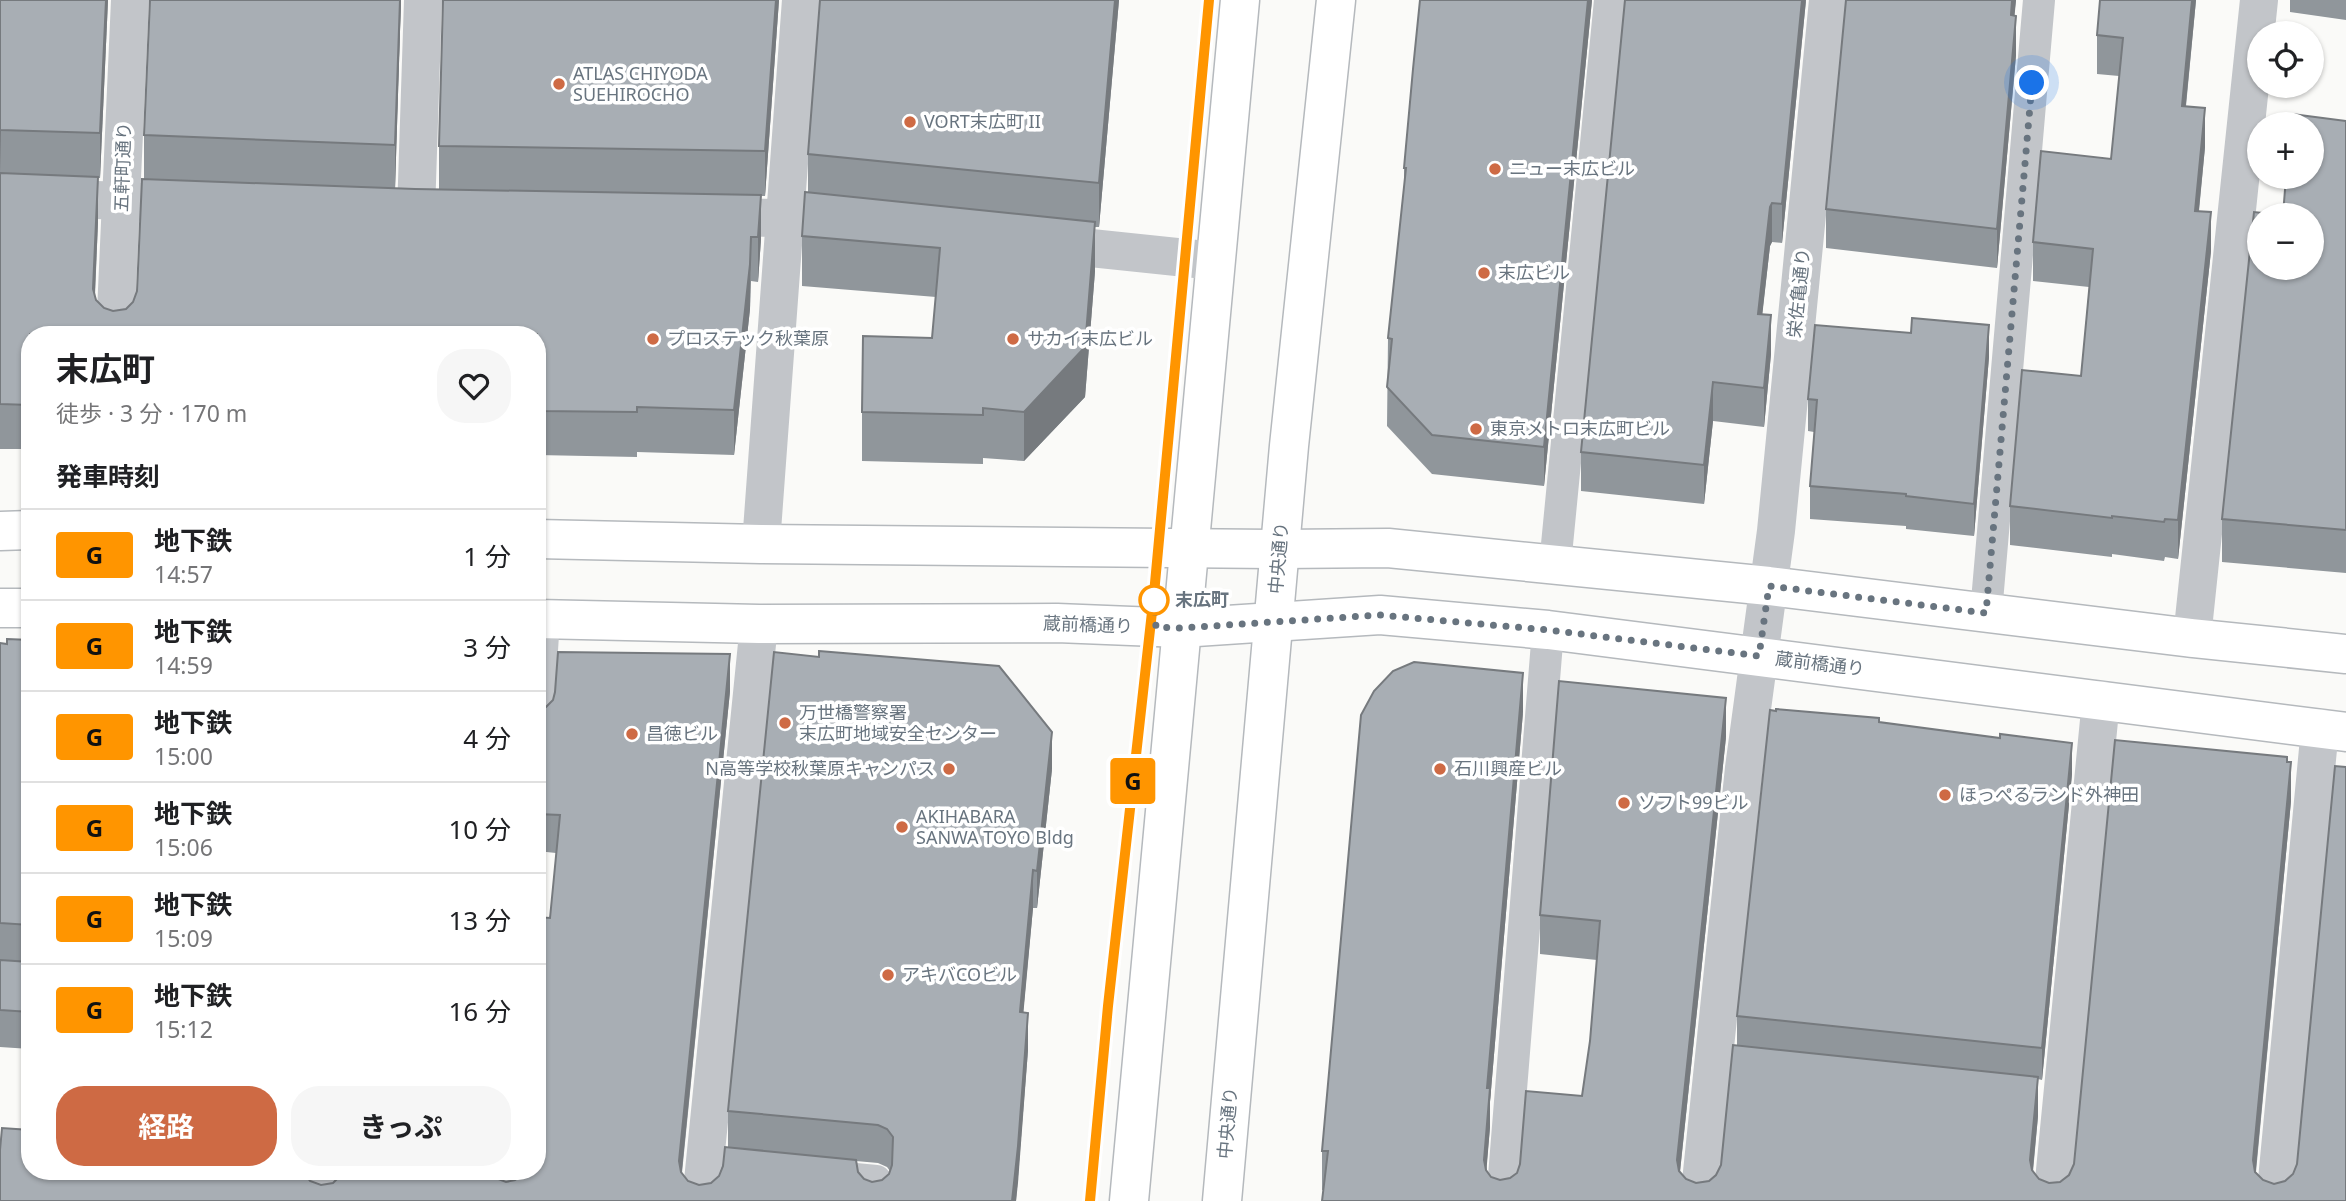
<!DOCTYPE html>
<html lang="ja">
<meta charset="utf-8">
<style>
body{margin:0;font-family:"Noto Sans","Noto Sans JP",sans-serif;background:#f6f6f6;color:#202124;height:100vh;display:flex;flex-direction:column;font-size:26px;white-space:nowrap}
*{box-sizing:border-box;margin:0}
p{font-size:23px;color:#757577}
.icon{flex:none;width:38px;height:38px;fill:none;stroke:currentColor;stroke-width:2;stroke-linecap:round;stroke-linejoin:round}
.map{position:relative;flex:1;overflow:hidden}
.details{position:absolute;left:21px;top:326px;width:525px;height:854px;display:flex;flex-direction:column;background:#fff;border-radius:28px;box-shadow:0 2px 5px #0004}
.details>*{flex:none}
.badge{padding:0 14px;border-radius:5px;font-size:24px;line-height:46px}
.controls{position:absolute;left:2247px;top:21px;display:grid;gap:14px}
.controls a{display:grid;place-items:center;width:77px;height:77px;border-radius:50%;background:#fff;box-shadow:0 2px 5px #0004;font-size:35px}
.you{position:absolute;width:35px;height:35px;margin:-18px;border:5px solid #fff;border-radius:50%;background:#1a73e8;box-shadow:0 0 0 10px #1a73e833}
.map>.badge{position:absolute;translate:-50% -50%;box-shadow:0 0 0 4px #fff}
h2{padding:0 35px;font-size:26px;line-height:63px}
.round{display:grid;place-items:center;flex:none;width:74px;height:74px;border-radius:28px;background:#f6f6f6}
.summary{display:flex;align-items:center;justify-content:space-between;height:119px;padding:0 35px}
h1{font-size:33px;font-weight:700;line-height:52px}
.action{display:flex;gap:14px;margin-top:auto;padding:14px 35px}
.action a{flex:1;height:80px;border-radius:28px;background:#ce6a44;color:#fff;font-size:28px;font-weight:700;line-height:80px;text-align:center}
.action a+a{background:#f6f6f6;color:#202124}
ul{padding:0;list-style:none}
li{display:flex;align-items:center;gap:21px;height:91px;padding:0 35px;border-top:2px solid #e0e0e0}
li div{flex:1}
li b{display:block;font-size:26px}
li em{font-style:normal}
li .badge{min-width:77px;font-weight:700;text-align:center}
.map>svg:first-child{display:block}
</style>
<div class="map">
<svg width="2346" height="1201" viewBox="0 0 2346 1201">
<rect width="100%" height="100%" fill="#fafaf8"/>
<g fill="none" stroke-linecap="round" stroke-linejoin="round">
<defs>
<g id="secondary">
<path d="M 0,531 L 30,530"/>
<path d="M 537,539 L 761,544 L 1280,549 L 1388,548 L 1769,586 L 2192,638 L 2346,654"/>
<path d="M 0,608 L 30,608"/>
<path d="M 537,619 L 759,624 L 1057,623 L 1181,628 L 1380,615 L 1548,630 L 2346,732"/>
<path d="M 1129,1201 L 1240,0"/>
<path d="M 1222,1201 L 1289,446 L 1336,0"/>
</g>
</defs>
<use href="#secondary" stroke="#b5b9bd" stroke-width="41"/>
<g stroke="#c2c5c9" stroke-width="32">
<path d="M 1555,565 L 1610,0"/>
<path d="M 1986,613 L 2039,0"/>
<path d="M 537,728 L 544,619"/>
<path d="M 824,1176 L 876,1181 L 874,1201"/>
<path d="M 508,1201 L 510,1171"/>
<path d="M 1502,1201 L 1548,630"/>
</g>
<g stroke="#c2c5c9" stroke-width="38">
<path d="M 0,196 L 194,204"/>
<path d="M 416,212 L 423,0"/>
<path d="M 709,217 L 785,218 L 855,225"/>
<path d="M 1043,243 L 1215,261"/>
<path d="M 115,334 L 130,0"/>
<path d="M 761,544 L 801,0"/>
<path d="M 2192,638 L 2259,0"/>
<path d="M 323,1201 L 325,1171"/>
<path d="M 701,1201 L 759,624"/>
<path d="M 1699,1201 L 1744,768 L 1776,531 L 1828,0"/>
<path d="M 2052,1201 L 2101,700"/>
<path d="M 2275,1201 L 2320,728"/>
</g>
<use href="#secondary" stroke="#fff" stroke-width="38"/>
</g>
<g fill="#90969b" fill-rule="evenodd">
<path d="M 0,0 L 108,0 L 100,178 L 98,178 L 98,222 L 95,296 L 96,300 L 104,308 L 113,311 L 126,309 L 133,302 L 137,291 L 144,179 L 144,135 L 150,0 L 401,0 L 395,189 L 439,190 L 439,146 L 779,0 L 765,196 L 761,196 L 761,239 L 758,282 L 751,281 L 750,309 L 734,455 L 637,452 L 637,457 L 537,455 L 537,334 L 30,334 L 30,449 L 0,449 Z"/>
<path d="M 820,0 L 1119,0 L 1099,227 L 1095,227 L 1095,271 L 1085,397 L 1024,461 L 983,458 L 983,464 L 862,461 L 862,412 L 932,338 L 936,297 L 802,286 L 802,236 L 808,193 L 808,154 Z"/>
<path d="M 1592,0 L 1544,486 L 1432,474 L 1387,426 L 1388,338 L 1404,188 L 1404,168 Z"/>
<path d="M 1806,0 L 1782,243 L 1772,242 L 1770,246 L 1762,315 L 1771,354 L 1764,427 L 1713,421 L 1704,504 L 1581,491 L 1581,452 Z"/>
<path d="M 1846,0 L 2016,0 L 2014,16 L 2016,55 L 1997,268 L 1826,248 L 1826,209 Z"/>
<path d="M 2100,0 L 2196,0 L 2186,106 L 2205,147 L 2199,211 L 2211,251 L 2178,559 L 2165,557 L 2164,561 L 2112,554 L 2112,557 L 2010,545 L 2010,506 L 2081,376 L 2089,287 L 2033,281 L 2033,242 L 2111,159 L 2119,76 L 2097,74 L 2097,35 Z"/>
<path d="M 2290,0 L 2346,0 L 2346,20 L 2290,12 Z"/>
<path d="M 2346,121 L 2346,573 L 2222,562 L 2222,519 L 2283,215 Z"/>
<path d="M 1989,357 L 1974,536 L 1906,529 L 1906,526 L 1810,519 L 1810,486 L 1814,432 L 1808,431 L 1808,399 Z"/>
<path d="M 30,640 L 30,1049 L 0,1047 L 0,643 L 7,644 Z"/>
<path d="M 730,691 L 682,1173 L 688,1181 L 699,1185 L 711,1183 L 719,1176 L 728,1147 L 728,1111 L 1052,769 L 1037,908 L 1033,908 L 1023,1013 L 1028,1050 L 1016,1201 L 0,1201 L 303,1173 L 310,1181 L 321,1185 L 498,1179 L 506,1182 L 515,1180 L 537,1171 L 550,918 L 556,853 L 537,851 L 537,709 ZM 856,1161 L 878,1163 L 887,1167 L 890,1171 L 889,1174 L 882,1180 L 872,1182 L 864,1179 L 858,1172 Z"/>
<path d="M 1523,712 L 1490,1102 L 1490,1127 L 1486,1171 L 1491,1177 L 1500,1180 L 1510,1178 L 1517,1173 L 1582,1096 L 1590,1041 L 1597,960 L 1540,954 L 1540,915 L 1726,737 L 1680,1172 L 1686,1179 L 1696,1183 L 1709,1181 L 1716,1175 L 1721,1165 L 1737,1046 L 1737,1016 L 1879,722 L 2072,774 L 2042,1080 L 2038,1079 L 2038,1116 L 2033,1172 L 2039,1179 L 2049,1183 L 2060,1182 L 2069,1175 L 2287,762 L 2291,801 L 2256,1172 L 2263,1180 L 2274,1184 L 2346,1201 L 1322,1190 L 1322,1151 Z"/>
</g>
<g fill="#767a7e">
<path d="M 106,0 L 108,0 L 100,178 L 100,133 Z"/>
<path d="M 400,0 L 401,0 L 395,189 L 395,145 Z"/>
<path d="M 776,0 L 779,0 L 765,196 L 765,151 Z"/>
<path d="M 1115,0 L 1119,0 L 1099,227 L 1099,183 Z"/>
<path d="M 1588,0 L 1592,0 L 1544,486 L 1544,447 Z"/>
<path d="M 1802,0 L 1806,0 L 1782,243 L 1782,204 Z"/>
<path d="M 2012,0 L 2016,0 L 2011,54 L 2011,15 Z"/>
<path d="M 2192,0 L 2196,0 L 2182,144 L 2182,106 Z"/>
<path d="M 2016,16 L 2016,55 L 1997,268 L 1997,229 Z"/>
<path d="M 2205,108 L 2205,147 L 2195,249 L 2195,211 Z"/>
<path d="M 0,130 L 1,130 L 0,174 Z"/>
<path d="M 98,177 L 98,222 L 93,334 L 93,289 Z"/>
<path d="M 761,195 L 761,239 L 758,282 L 758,237 Z"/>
<path d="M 1772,203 L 1772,242 L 1770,246 L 1758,353 L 1758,314 L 1770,207 Z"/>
<path d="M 2211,212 L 2211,251 L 2178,559 L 2178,520 Z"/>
<path d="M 1095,222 L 1095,271 L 1085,397 L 1024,461 L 1024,412 Z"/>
<path d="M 751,237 L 750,309 L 734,455 L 734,410 Z"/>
<path d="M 1771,315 L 1771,354 L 1764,427 L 1764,388 Z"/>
<path d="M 1989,325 L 1989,357 L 1974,536 L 1974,504 Z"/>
<path d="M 1713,382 L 1713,421 L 1704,504 L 1704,465 Z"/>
<path d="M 730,654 L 730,691 L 679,1199 L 679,1161 Z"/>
<path d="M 1523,673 L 1523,712 L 1490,1102 L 1490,1127 L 1484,1200 L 1484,1160 L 1487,1088 Z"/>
<path d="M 1726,698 L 1726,737 L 1677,1199 L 1677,1160 Z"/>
<path d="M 1052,732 L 1052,769 L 1037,908 L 1037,871 Z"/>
<path d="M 2072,743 L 2072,774 L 2042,1080 L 2042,1048 Z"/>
<path d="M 2291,762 L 2291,801 L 2253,1199 L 2253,1160 Z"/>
<path d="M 1033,870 L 1033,908 L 1020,1050 L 1020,1012 Z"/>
<path d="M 1028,1013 L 1028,1050 L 1018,1183 L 1016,1201 L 1012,1201 Z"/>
<path d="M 2038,1077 L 2038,1116 L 2030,1199 L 2030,1160 Z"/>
</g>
<g fill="#a8aeb4" stroke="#767a7e" stroke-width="2" fill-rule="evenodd">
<path d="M 0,0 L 106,0 L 100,133 L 0,130 Z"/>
<path d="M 150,0 L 400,0 L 395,145 L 144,135 Z"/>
<path d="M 443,0 L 776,0 L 765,151 L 439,146 Z"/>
<path d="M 820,0 L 1115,0 L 1099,183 L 808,154 Z"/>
<path d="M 1420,0 L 1588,0 L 1544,447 L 1432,435 L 1387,387 L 1392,339 L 1388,338 L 1406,168 L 1404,168 L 1413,69 Z"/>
<path d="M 1625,0 L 1802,0 L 1782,204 L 1772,203 L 1770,207 L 1758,314 L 1771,315 L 1764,388 L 1713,382 L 1704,465 L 1581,452 Z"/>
<path d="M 1846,0 L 2012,0 L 2011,15 L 2016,16 L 1997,229 L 1826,209 Z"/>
<path d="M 2100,0 L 2192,0 L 2182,106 L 2205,108 L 2195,211 L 2211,212 L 2178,520 L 2165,519 L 2164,522 L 2112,516 L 2112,518 L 2010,506 L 2022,370 L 2081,376 L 2093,249 L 2033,242 L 2041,151 L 2111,159 L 2123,38 L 2097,35 Z"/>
<path d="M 2292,114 L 2346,121 L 2346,530 L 2222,519 L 2254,212 L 2283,215 L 2286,177 L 2312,177 L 2312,124 L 2291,124 ZM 2259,215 L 2312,215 L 2312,268 L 2259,268 Z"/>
<path d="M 0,173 L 98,177 L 93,289 L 96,300 L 104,308 L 113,311 L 126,309 L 133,302 L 137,291 L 142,179 L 415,189 L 761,195 L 758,237 L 751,237 L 750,264 L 734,410 L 637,407 L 637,412 L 537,411 L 537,334 L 30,334 L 30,405 L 0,404 Z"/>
<path d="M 805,192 L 1095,222 L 1085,347 L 1024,412 L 983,408 L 983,415 L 862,412 L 863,336 L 932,338 L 940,248 L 802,236 Z"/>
<path d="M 1912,318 L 1989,325 L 1974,504 L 1906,496 L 1906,494 L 1810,486 L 1817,400 L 1808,399 L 1815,325 L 1911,333 Z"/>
<path d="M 7,639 L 30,640 L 30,925 L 0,923 L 0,643 L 7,644 Z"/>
<path d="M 819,651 L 999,666 L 1052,732 L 1037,871 L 1033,870 L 1020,1012 L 1028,1013 L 1018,1146 L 1012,1201 L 0,1201 L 0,1150 L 2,1128 L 30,1130 L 30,1171 L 303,1171 L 310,1181 L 321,1185 L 333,1183 L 341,1175 L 343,1171 L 491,1171 L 498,1179 L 506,1182 L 515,1180 L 523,1174 L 524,1171 L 537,1171 L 537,917 L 550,918 L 560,815 L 537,814 L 537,709 L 546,707 L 553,700 L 555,692 L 558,652 L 730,654 L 679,1161 L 681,1172 L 688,1181 L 699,1185 L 711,1183 L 719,1176 L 723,1166 L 725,1147 L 856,1160 L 858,1172 L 864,1179 L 872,1182 L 882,1180 L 889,1174 L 892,1165 L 893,1137 L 887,1129 L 878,1125 L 728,1111 L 774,652 L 819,657 Z"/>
<path d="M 1414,662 L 1523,673 L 1487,1088 L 1490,1088 L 1484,1160 L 1486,1170 L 1491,1177 L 1500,1180 L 1510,1178 L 1517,1173 L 1520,1164 L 1526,1091 L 1582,1096 L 1590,1041 L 1600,921 L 1540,915 L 1559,681 L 1726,698 L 1677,1160 L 1679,1171 L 1686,1179 L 1696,1183 L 1709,1181 L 1716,1175 L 1721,1165 L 1733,1045 L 2038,1077 L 2030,1160 L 2032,1170 L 2039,1179 L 2049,1183 L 2060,1182 L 2069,1175 L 2074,1164 L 2115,740 L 2287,757 L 2287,762 L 2291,762 L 2253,1160 L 2255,1172 L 2263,1180 L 2274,1184 L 2285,1181 L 2293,1174 L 2297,1164 L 2335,766 L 2346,767 L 2346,1201 L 1322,1201 L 1328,1151 L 1322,1151 L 1361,715 L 1374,691 L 1393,671 Z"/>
<path d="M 1776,709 L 1879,718 L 1879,722 L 2000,738 L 2000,734 L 2072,743 L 2042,1048 L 1737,1016 L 1770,710 L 1776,711 Z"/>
<path d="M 0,960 L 30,962 L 30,1012 L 0,1010 Z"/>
</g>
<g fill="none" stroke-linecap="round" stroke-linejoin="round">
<defs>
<path id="line" d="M 1090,1201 L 1108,1006 L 1154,594 L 1209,0"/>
</defs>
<use href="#line" stroke="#fff" stroke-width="16"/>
<use href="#line" stroke="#ff9500" stroke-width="10"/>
<path stroke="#68747f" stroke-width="7" stroke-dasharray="0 12.6" d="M 1154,600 L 1156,627 L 1181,628 L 1380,615 L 1548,630 L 1759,656 L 1769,586 L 1986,613 L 2032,83"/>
</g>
<g fill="#ce6a44" stroke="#fff" stroke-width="2.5">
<circle cx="559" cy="84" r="7"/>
<circle cx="910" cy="122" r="7"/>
<circle cx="1495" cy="169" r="7"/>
<circle cx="1484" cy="273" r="7"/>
<circle cx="653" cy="339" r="7"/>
<circle cx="1013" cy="339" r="7"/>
<circle cx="1476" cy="429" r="7"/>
<circle cx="785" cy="723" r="7"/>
<circle cx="632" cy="734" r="7"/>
<circle cx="949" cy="769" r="7"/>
<circle cx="1440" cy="769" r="7"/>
<circle cx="1945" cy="795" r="7"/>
<circle cx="1624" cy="803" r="7"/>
<circle cx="902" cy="827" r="7"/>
<circle cx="888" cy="975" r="7"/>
</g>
<circle fill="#fff" stroke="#ff9500" stroke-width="3.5" cx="1154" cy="600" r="14"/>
<g text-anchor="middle" stroke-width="7" stroke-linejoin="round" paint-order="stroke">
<g font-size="18" fill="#68747f" stroke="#fff" text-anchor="start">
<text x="573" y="80">ATLAS CHIYODA<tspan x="573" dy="21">SUEHIROCHO</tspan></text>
<text x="924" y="128">VORT末広町 II</text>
<text x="1509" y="175">ニュー末広ビル</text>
<text x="1498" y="279">末広ビル</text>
<text x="667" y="345">プロステック秋葉原</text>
<text x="1027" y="345">サカイ末広ビル</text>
<text x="1490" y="435">東京メトロ末広町ビル</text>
<text x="799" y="719">万世橋警察署<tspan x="799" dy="21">末広町地域安全センター</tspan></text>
<text x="646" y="740">昌徳ビル</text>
<text x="935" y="775" text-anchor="end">N高等学校秋葉原キャンパス</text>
<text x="1454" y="775">石川興産ビル</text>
<text x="1959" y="801">ほっぺるランド外神田</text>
<text x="1638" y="809">ソフト99ビル</text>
<text x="916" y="823">AKIHABARA<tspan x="916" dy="21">SANWA TOYO Bldg</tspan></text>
<text x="902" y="981">アキバCOビル</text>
</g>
<g font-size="18" fill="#68747f" stroke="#fff">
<text transform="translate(123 167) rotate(-88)" y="6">五軒町通り</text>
<text transform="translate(1799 293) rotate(-84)" y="6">栄佐亀通り</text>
<text transform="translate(1279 558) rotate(-85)" y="6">中央通り</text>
<text transform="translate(1088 625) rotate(2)" y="6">蔵前橋通り</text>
<text transform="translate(1820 664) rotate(7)" y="6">蔵前橋通り</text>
<text transform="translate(1228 1123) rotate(-85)" y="6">中央通り</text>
</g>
<g font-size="18" font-weight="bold" fill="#68747f" stroke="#fff" text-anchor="start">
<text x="1175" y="606">末広町</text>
</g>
</g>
</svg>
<div class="controls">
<a><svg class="icon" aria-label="locate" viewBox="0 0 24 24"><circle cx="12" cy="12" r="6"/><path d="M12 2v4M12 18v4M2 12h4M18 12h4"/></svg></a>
<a>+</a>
<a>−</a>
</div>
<div class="you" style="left:2032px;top:83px"></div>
<b class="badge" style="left:1133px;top:781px;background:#ff9500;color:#111">G</b>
<section class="details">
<div class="summary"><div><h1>末広町</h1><p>徒歩 · 3 分 · 170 m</p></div><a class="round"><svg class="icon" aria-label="heart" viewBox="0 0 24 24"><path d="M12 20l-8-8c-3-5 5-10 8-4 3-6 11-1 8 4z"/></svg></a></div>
<h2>発車時刻</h2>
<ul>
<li><span class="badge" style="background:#ff9500;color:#111">G</span><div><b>地下鉄</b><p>14:57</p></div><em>1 分</em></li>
<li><span class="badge" style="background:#ff9500;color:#111">G</span><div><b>地下鉄</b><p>14:59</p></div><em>3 分</em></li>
<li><span class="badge" style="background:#ff9500;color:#111">G</span><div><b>地下鉄</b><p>15:00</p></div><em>4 分</em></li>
<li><span class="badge" style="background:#ff9500;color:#111">G</span><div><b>地下鉄</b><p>15:06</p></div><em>10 分</em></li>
<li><span class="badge" style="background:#ff9500;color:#111">G</span><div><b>地下鉄</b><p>15:09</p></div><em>13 分</em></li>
<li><span class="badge" style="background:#ff9500;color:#111">G</span><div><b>地下鉄</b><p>15:12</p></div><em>16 分</em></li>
</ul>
<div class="action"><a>経路</a><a>きっぷ</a></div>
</section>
</div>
